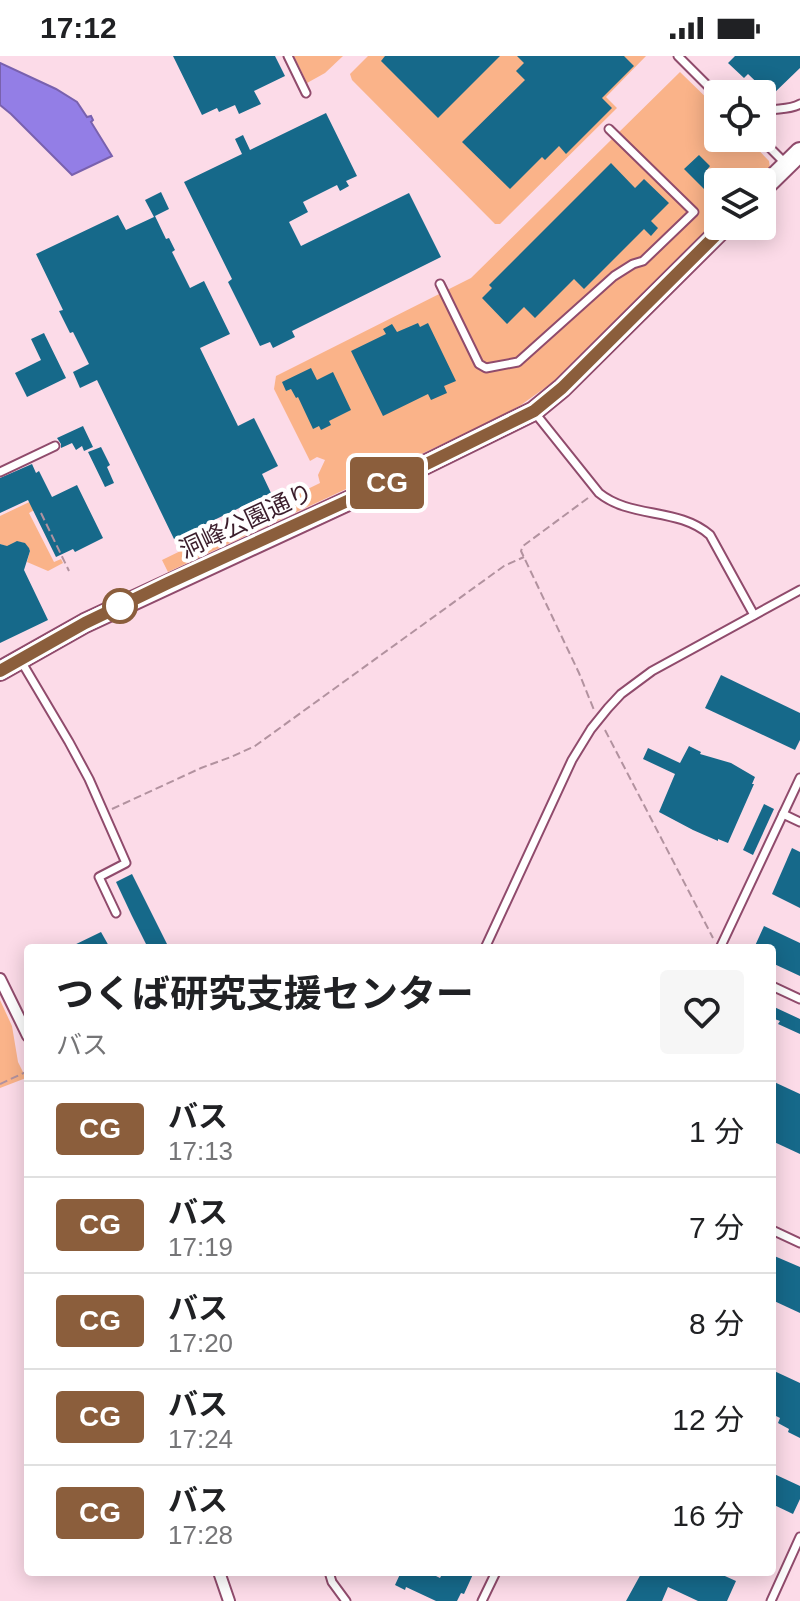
<!DOCTYPE html>
<html lang="ja">
<meta charset="utf-8">
<style>
body{margin:0;font-family:Helvetica,"Noto Sans JP",sans-serif;background:#f6f6f6;color:#202124;height:100vh;display:flex;flex-direction:column;font-size:30px;white-space:nowrap}
*{box-sizing:border-box;margin:0}
p{font-size:26px;color:#757577}
.icon{flex:none;width:44px;height:44px;fill:none;stroke:currentColor;stroke-width:2;stroke-linecap:round;stroke-linejoin:round}
.map{position:relative;flex:1;overflow:hidden}
.panel{position:absolute;left:24px;top:888px;width:752px;height:632px;display:flex;flex-direction:column;background:#fff;border-radius:8px;box-shadow:0 4px 20px #0003}
.panel>*{flex:none}
.badge{padding:0 16px;border-radius:6px;font-size:28px;line-height:52px}
.tools{position:absolute;left:704px;top:24px;display:grid;gap:16px}
.tools a{display:grid;place-items:center;width:72px;height:72px;border-radius:8px;background:#fff;box-shadow:0 4px 20px #0003;font-size:40px}
.map>.badge{position:absolute;translate:-50% -50%;box-shadow:0 0 0 4px #fff}
.round{display:grid;place-items:center;flex:none;width:84px;height:84px;border-radius:8px;background:#f6f6f6}
.head{display:flex;align-items:center;justify-content:space-between;height:136px;padding:0 32px}
h1{font-size:38px;font-weight:700;line-height:60px}
ul{padding:0;list-style:none}
li{display:flex;align-items:center;gap:24px;height:96px;padding:0 32px;border-top:2px solid #e0e0e0}
li div{flex:1}
li b{display:block;font-size:30px}
li em{font-style:normal}
li .badge{min-width:88px;font-weight:700;text-align:center}
.status{display:flex;justify-content:space-between;align-items:center;height:56px;padding:0 40px;background:#fff;direction:ltr}
.status svg{height:22px;fill:currentColor}
.map>svg:first-child{display:block}
</style>
<div class="status"><b>17:12</b><svg viewBox="0 0 49 12"><path d="M0 12V9h3v3zM5 12V6h3v6zM10 12V3h3v9zM15 12V0h3v12zM26 1h20v11H26zM47 4h2v5h-2z"/></svg></div>
<div class="map">
<svg width="800" height="1545" viewBox="0 0 800 1545">
<rect width="100%" height="100%" fill="#fcdbe8"/>
<g fill="#fab389">
<path d="M 294,0 L 343,0 L 325,17 L 307,27 Z"/>
<path d="M 368,0 L 646,0 L 606,41 L 617,52 L 500,168 L 495,168 L 352,24 L 350,18 Z"/>
<path d="M 680,16 L 718,53 L 718,82 L 747,82 L 769,105 L 770,112 L 756,126 L 718,126 L 718,163 L 553,326 L 521,349 L 492,365 L 168,516 L 162,504 L 320,427 L 318,419 L 325,404 L 317,401 L 310,405 L 274,333 L 276,320 L 471,222 Z"/>
<path d="M 44,439 L 47,447 L 29,457 L 54,506 L 61,503 L 63,507 L 48,515 L 27,506 L 30,495 C 27,485 15,482 9,491 L 0,488 L 0,460 Z"/>
<path d="M 0,944 L 12,970 L 18,1006 L 26,1022 L 0,1032 Z"/>
</g>
<path fill="#937ee6" stroke="#7961ae" stroke-width="2" d="M 0,7 L 56,33 L 77,46 L 87,61 L 91,60 L 93,64 L 91,66 L 112,100 L 72,119 L 11,58 L 0,49 Z"/>
<g fill="#16698a">
<path d="M 173,0 L 275,0 L 285,20 L 254,35 L 261,48 L 239,58 L 235,49 L 219,56 L 217,52 L 202,59 Z"/>
<path d="M 385,0 L 500,0 L 438,62 L 381,5 Z"/>
<path d="M 517,0 L 624,0 L 634,10 L 602,42 L 612,52 L 566,98 L 559,90 L 545,104 L 542,101 L 510,133 L 462,86 L 525,24 L 516,15 L 524,7 Z"/>
<path d="M 735,0 L 800,0 L 800,12 L 771,40 L 748,18 L 744,22 L 728,7 Z"/>
<path d="M 326,57 L 357,120 L 346,125 L 349,130 L 340,135 L 337,129 L 303,146 L 308,156 L 289,166 L 301,190 L 409,137 L 441,201 L 292,275 L 295,281 L 273,292 L 270,286 L 260,290 L 228,226 L 232,223 L 184,126 L 242,98 L 235,83 L 243,79 L 250,94 Z"/>
<path d="M 699,99 L 710,110 L 706,115 L 715,124 L 705,134 L 684,113 Z"/>
<path d="M 611,107 L 635,132 L 644,123 L 669,147 L 651,165 L 658,172 L 651,180 L 644,173 L 584,233 L 574,223 L 535,262 L 524,251 L 507,268 L 482,242 L 492,232 L 489,229 Z"/>
<path d="M 161,136 L 169,153 L 155,160 L 166,183 L 169,182 L 175,194 L 172,196 L 190,232 L 204,225 L 230,278 L 200,292 L 238,370 L 254,362 L 278,410 L 262,418 L 271,437 L 174,483 L 97,324 L 80,332 L 73,316 L 89,308 L 73,276 L 70,277 L 59,255 L 63,254 L 36,198 L 118,159 L 126,174 L 154,161 L 145,144 Z"/>
<path d="M 418,267 L 420,271 L 428,267 L 456,325 L 444,330 L 447,337 L 431,344 L 428,338 L 383,360 L 351,295 L 386,278 L 383,273 L 392,268 L 397,276 Z"/>
<path d="M 44,277 L 66,322 L 27,341 L 15,317 L 41,304 L 31,283 Z"/>
<path d="M 311,312 L 317,324 L 333,316 L 351,354 L 329,365 L 331,369 L 321,374 L 319,370 L 313,373 L 298,341 L 296,342 L 291,333 L 286,335 L 282,326 Z"/>
<path d="M 83,370 L 93,391 L 84,395 L 82,390 L 76,394 L 72,387 L 61,392 L 61,388 L 57,382 Z"/>
<path d="M 101,391 L 110,409 L 107,411 L 114,427 L 105,431 L 88,396 Z"/>
<path d="M 32,408 L 36,417 L 39,415 L 52,441 L 77,429 L 103,482 L 75,496 L 73,493 L 56,501 L 28,444 L 0,457 L 0,422 Z"/>
<path d="M 17,485 L 25,487 L 29,492 L 30,495 L 24,514 L 48,564 L 0,587 L 0,488 L 7,490 Z"/>
<path d="M 721,619 L 800,657 L 800,684 L 795,694 L 705,652 Z"/>
<path d="M 689,690 L 701,696 L 700,698 L 731,707 L 755,721 L 752,728 L 754,728 L 728,787 L 718,783 L 718,785 L 693,774 L 659,756 L 675,718 L 643,703 L 648,692 L 680,707 Z"/>
<path d="M 764,748 L 774,753 L 753,799 L 743,794 Z"/>
<path d="M 792,792 L 800,796 L 800,852 L 772,838 Z"/>
<path d="M 132,818 L 169,892 L 148,892 L 132,860 L 116,826 Z"/>
<path d="M 764,870 L 800,887 L 800,920 L 772,907 L 772,892 L 754,892 Z"/>
<path d="M 101,876 L 110,892 L 68,892 Z"/>
<path d="M 772,950 L 800,963 L 800,978 L 778,968 L 780,965 L 772,962 Z"/>
<path d="M 772,1025 L 800,1038 L 800,1098 L 772,1085 Z"/>
<path d="M 772,1199 L 800,1211 L 800,1257 L 772,1244 Z"/>
<path d="M 772,1314 L 800,1327 L 800,1382 L 788,1376 L 789,1373 L 778,1367 L 780,1362 L 772,1358 Z"/>
<path d="M 772,1417 L 800,1430 L 800,1443 L 793,1458 L 772,1448 Z"/>
<path d="M 401,1516 L 428,1516 L 440,1522 L 443,1516 L 474,1516 L 464,1538 L 461,1537 L 457,1545 L 436,1545 L 406,1531 L 405,1534 L 395,1529 Z"/>
<path d="M 642,1516 L 716,1516 L 736,1525 L 727,1545 L 698,1545 L 668,1531 L 662,1545 L 626,1545 Z"/>
</g>
<g fill="none" stroke-linecap="round" stroke-linejoin="round">
<defs>
<g id="service">
<path d="M 288,0 L 306,37"/>
<path d="M 678,0 L 718,40"/>
<path d="M 762,56 C 775,51 788,55 800,48"/>
<path d="M 760,82 L 785,107"/>
<path d="M 440,228 L 479,308 L 486,312 L 518,306 L 614,220 L 633,208 L 643,205 L 694,156 L 609,73"/>
<path d="M 535,357 L 599,437 C 631,463 678,451 710,479 L 754,559"/>
<path d="M 0,416 L 55,390"/>
<path d="M 21,605 L 69,686 L 89,723 L 126,807 L 99,821 L 116,857"/>
<path d="M 783,758 L 800,766"/>
<path d="M 485,892 L 572,704 L 591,673 L 608,652 L 621,638 L 652,615 L 800,534"/>
<path d="M 720,892 L 800,722"/>
<path d="M 772,930 L 800,943"/>
<path d="M 772,1174 L 800,1187"/>
<path d="M 329,1516 L 332,1526 L 346,1545"/>
<path d="M 482,1545 L 496,1516"/>
<path d="M 771,1545 L 800,1481"/>
</g>
<g id="pedestrian">
<path d="M 0,923 L 28,980"/>
<path d="M 219,1516 L 229,1545"/>
</g>
<g id="tertiary">
<path d="M 762,133 L 800,96"/>
<path d="M 0,615 L 85,567 L 402,420 L 534,355 L 562,332 L 725,170"/>
</g>
</defs>
<use href="#service" stroke="#904b6c" stroke-width="11"/>
<use href="#pedestrian" stroke="#904b6c" stroke-width="14"/>
<use href="#tertiary" stroke="#904b6c" stroke-width="22"/>
<g stroke="#b2929f" stroke-width="2" stroke-dasharray="8 4" stroke-linecap="butt">
<path d="M 588,442 L 523,490 L 521,495 L 579,617 L 594,654"/>
<path d="M 41,457 L 69,515"/>
<path d="M 605,674 L 713,882"/>
<path d="M 112,753 L 201,712 L 231,701 L 255,690 L 504,510 L 524,501"/>
<path d="M 0,1028 L 28,1015"/>
</g>
<use href="#service" stroke="#fff" stroke-width="7"/>
<use href="#pedestrian" stroke="#fff" stroke-width="10"/>
<use href="#tertiary" stroke="#fff" stroke-width="18"/>
</g>
<g fill="none" stroke-linecap="round" stroke-linejoin="round">
<defs>
<path id="line" d="M 0,615 L 85,567 L 168,527 L 402,420 L 534,355 L 562,332 L 725,170"/>
</defs>
<use href="#line" stroke="#fff" stroke-width="18"/>
<use href="#line" stroke="#8b5e3c" stroke-width="12"/>
</g>
<circle fill="#fff" stroke="#8b5e3c" stroke-width="4" cx="120" cy="550" r="16"/>
<g text-anchor="middle" stroke-width="8" stroke-linejoin="round" paint-order="stroke">
<g font-size="24" fill="#3b1d2b" stroke="#fff">
<text transform="translate(246 465) rotate(-25)" y="8">洞峰公園通り</text>
</g>
</g>
</svg>
<div class="tools">
<a><svg class="icon" aria-label="locate" viewBox="0 0 24 24"><circle cx="12" cy="12" r="6"/><path d="M12 2v4M12 18v4M2 12h4M18 12h4"/></svg></a>
<a><svg class="icon" aria-label="layers" viewBox="0 0 24 24"><path d="M12 4l9 5-9 5-9-5zM3 14l9 5 9-5"/></svg></a>
</div>
<b class="badge" style="left:387px;top:427px;background:#8b5e3c;color:#fff">CG</b>
<section class="panel">
<div class="head"><div><h1>つくば研究支援センター</h1><p>バス</p></div><a class="round"><svg class="icon" aria-label="heart" viewBox="0 0 24 24"><path d="M12 20l-8-8c-3-5 5-10 8-4 3-6 11-1 8 4z"/></svg></a></div>
<ul>
<li><span class="badge" style="background:#8b5e3c;color:#fff">CG</span><div><b>バス</b><p>17:13</p></div><em>1 分</em></li>
<li><span class="badge" style="background:#8b5e3c;color:#fff">CG</span><div><b>バス</b><p>17:19</p></div><em>7 分</em></li>
<li><span class="badge" style="background:#8b5e3c;color:#fff">CG</span><div><b>バス</b><p>17:20</p></div><em>8 分</em></li>
<li><span class="badge" style="background:#8b5e3c;color:#fff">CG</span><div><b>バス</b><p>17:24</p></div><em>12 分</em></li>
<li><span class="badge" style="background:#8b5e3c;color:#fff">CG</span><div><b>バス</b><p>17:28</p></div><em>16 分</em></li>
</ul>
</section>
</div>
